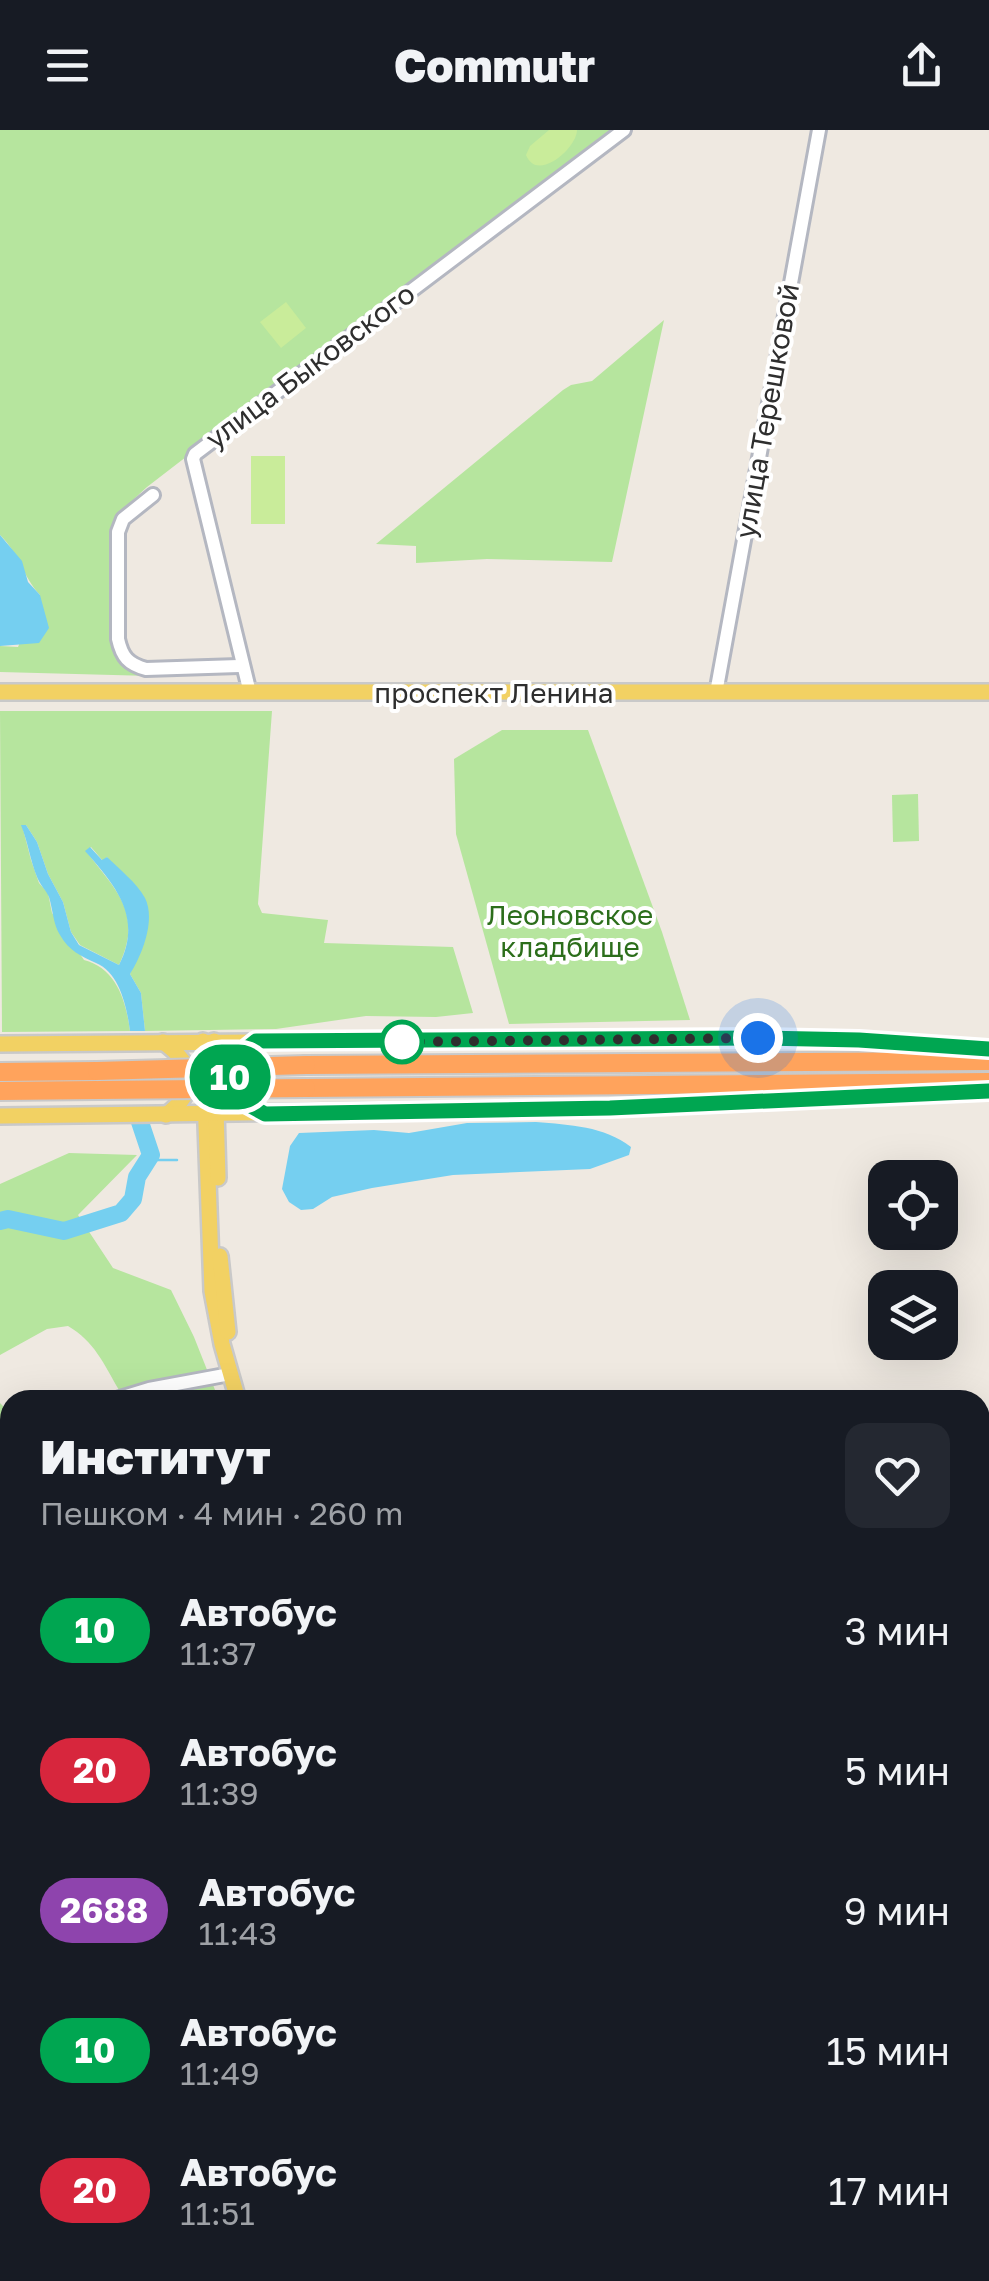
<!DOCTYPE html>
<html lang="ru">
<meta charset="utf-8">
<style>
body{margin:0;font-family:"Golos Text",sans-serif;background:#242831;color:#f1f3f6;height:100vh;display:flex;flex-direction:column;font-size:38px;white-space:nowrap}
*{box-sizing:border-box;margin:0}
p{font-size:32px;color:#9ea1a6}
.icon{flex:none;width:55px;height:55px;fill:none;stroke:currentColor;stroke-width:2;stroke-linecap:round;stroke-linejoin:round}
.map{position:relative;flex:1;overflow:hidden}
.panel{position:absolute;left:0px;top:1260px;width:990px;height:892px;display:flex;flex-direction:column;background:#171b24;border-radius:30px 30px 0 0;box-shadow:0 10px 40px #0002}
.panel>*{flex:none}
.badge{padding:0 20px;border-radius:32px;font-size:35px;line-height:65px}
.fabs{position:absolute;left:868px;top:1030px;display:grid;gap:20px}
.fabs a{display:grid;place-items:center;width:90px;height:90px;border-radius:20px;background:#171b24;box-shadow:0 10px 40px #0002;font-size:50px}
.you{position:absolute;width:50px;height:50px;margin:-25px;border:8px solid #fff;border-radius:50%;background:#1a73e8;box-shadow:0 0 0 15px #1a73e833}
.map>.badge{position:absolute;translate:-50% -50%;box-shadow:0 0 0 5px #fff}
.round{display:grid;place-items:center;flex:none;width:105px;height:105px;border-radius:20px;background:#242831}
.headline{display:flex;align-items:center;justify-content:space-between;height:170px;padding:0 40px}
h1{font-size:48px;font-weight:800;line-height:75px}
ul{padding:0;list-style:none}
li{display:flex;align-items:center;gap:30px;height:140px;padding:0 40px}
li div{flex:1}
li b{display:block;font-size:38px}
li em{font-style:normal}
li .badge{min-width:110px;font-weight:700;text-align:center}
header{display:flex;justify-content:space-between;align-items:center;height:130px;padding:0 40px;background:#171b24;font-size:45px;font-weight:800}
.map>svg:first-child{display:block}
</style>
<header><svg class="icon" aria-label="menu" viewBox="0 0 24 24"><path d="M4 6h16M4 12h16M4 18h16"/></svg>Commutr<svg class="icon" aria-label="share" viewBox="0 0 24 24"><path d="M12 15V3M7 8l5-5 5 5M5 13v7h14v-7"/></svg></header>
<div class="map">
<svg width="989" height="2151" viewBox="0 0 989 2151">
<rect width="100%" height="100%" fill="#efe9e1"/>
<g fill="#b6e59e">
<path d="M 0,0 L 610,0 L 147,357 C 132,371 118,382 112,402 L 113,517 L 119,527 L 151,541 L 151,546 L 0,542 L 0,516 L 18,517 L 40,465 C 23,447 19,423 0,405 Z"/>
<path d="M 664,190 L 612,432 L 487,429 L 416,433 L 416,416 L 376,414 L 563,260 L 571,255 L 592,251 Z"/>
<path d="M 0,581 L 272,581 L 258,774 L 262,783 L 328,790 L 324,813 L 453,817 L 473,883 L 436,887 L 366,886 L 276,899 L 145,901 L 141,863 L 130,844 L 147,798 L 107,727 L 103,731 L 91,717 L 86,721 C 115,760 144,782 119,835 L 80,815 L 71,802 L 63,772 L 48,744 L 37,712 L 26,695 L 22,695 L 31,730 L 39,753 L 48,763 L 52,783 L 84,830 C 116,838 126,870 130,901 L 2,902 Z"/>
<path d="M 502,600 L 588,600 L 662,802 L 690,890 L 509,894 L 456,704 L 454,629 Z"/>
<path d="M 918,664 L 919,711 L 893,712 L 892,665 Z"/>
<path d="M 69,1023 L 137,1025 L 78,1085 L 113,1138 L 171,1160 L 194,1207 L 219,1270 L 82,1270 L 119,1260 C 104,1234 94,1211 68,1196 L 47,1199 L 0,1225 L 0,1054 Z"/>
<path d="M 0,1273 L 10,1283 L 10,2142 L 285,2143 L 285,2151 L 0,2151 Z"/>
</g>
<g fill="#c9ec9a">
<path d="M 549,0 L 577,0 C 577,18 537,53 526,25 L 530,16 Z"/>
<path d="M 286,172 L 306,198 L 281,218 L 260,192 Z"/>
<rect x="251" y="326" width="34" height="68"/>
</g>
<g fill="#75cff0">
<path d="M 0,405 L 22,431 L 28,452 L 40,465 L 49,498 L 39,513 L 0,516 Z"/>
<path d="M 21,695 L 26,695 L 37,712 L 48,744 L 63,772 L 71,802 L 79,815 L 119,835 C 143,788 116,756 85,721 L 90,717 L 102,730 L 107,727 C 119,739 137,753 145,768 C 156,790 142,825 130,844 L 141,863 L 145,901 L 130,901 C 127,878 120,843 96,833 C 81,826 69,821 60,805 C 53,794 53,780 49,767 C 46,760 40,755 37,747 C 30,730 28,712 21,695 Z"/>
<path d="M 536,992 C 570,995 604,996 631,1017 L 629,1025 L 590,1039 L 453,1045 L 372,1058 L 332,1067 L 313,1079 L 301,1080 L 289,1072 L 282,1059 L 290,1016 L 299,1003 L 374,1000 L 409,1003 L 467,993 Z"/>
</g>
<g fill="none" stroke-linecap="round" stroke-linejoin="round">
<path stroke="#75cff0" stroke-width="2.5" d="M 149,1030 L 177,1030"/>
<path stroke="#75cff0" stroke-width="18" d="M 0,1091 L 8,1089 L 64,1101 L 121,1083 L 133,1069 L 137,1047 L 151,1025 L 140,992"/>
<defs>
<g id="minor">
<path d="M 153,365 L 123,389 L 118,402 L 118,509 C 122,527 128,534 146,539 L 239,536"/>
<path d="M 250,563 L 193,329 L 195,324 L 624,0"/>
<path d="M 716,563 L 819,0"/>
<path d="M 113,1270 L 149,1259 L 230,1244"/>
<path d="M 980,1313 L 989,1313"/>
<path d="M 980,1489 L 989,1489"/>
<path d="M 980,1927 L 989,1934"/>
</g>
<g id="major">
<path d="M 0,562 L 989,562"/>
<path d="M 203,911 L 212,1161 L 222,1214 L 238,1270"/>
<path d="M 214,911 L 218,1048"/>
<path d="M 256,911 C 234,927 222,944 238,969 L 260,981"/>
<path d="M 163,912 C 196,936 200,959 166,985"/>
<path d="M 0,914 L 758,908 L 859,910 L 989,919"/>
<path d="M 0,986 L 610,978 L 989,960"/>
<path d="M 220,1126 L 228,1202"/>
<path d="M 338,2142 L 339,2151"/>
</g>
<g id="highway">
<path d="M 306,935 L 989,931"/>
<path d="M 0,942 L 97,941"/>
<path d="M 306,958 L 989,952"/>
<path d="M 0,961 L 98,960"/>
</g>
</defs>
<use href="#minor" stroke="#b4b7c1" stroke-width="18"/>
<use href="#major" stroke="#c9c9c9" stroke-width="20"/>
<use href="#highway" stroke="#c9c9c9" stroke-width="22"/>
<use href="#minor" stroke="#fff" stroke-width="12"/>
<use href="#major" stroke="#f2d163" stroke-width="15"/>
<use href="#highway" stroke="#ffa35c" stroke-width="18"/>
<defs>
<g id="highway-bridge">
<path d="M 97,941 L 306,935"/>
<path d="M 98,960 L 306,958"/>
</g>
</defs>
<use href="#highway-bridge" stroke="#c9c9c9" stroke-width="22" stroke-linecap="butt"/>
<use href="#highway-bridge" stroke="#ffa35c" stroke-width="18"/>
</g>
<g fill="none" stroke-linecap="round" stroke-linejoin="round">
<defs>
<path id="line" d="M 989,919 L 859,910 L 758,908 L 256,911 C 234,927 222,943 238,969 L 265,984 L 610,978 L 989,961"/>
</defs>
<use href="#line" stroke="#fff" stroke-width="22"/>
<use href="#line" stroke="#00a651" stroke-width="15"/>
<path stroke="#2e2e2e" stroke-width="10" stroke-dasharray="0 18" d="M 402,912 L 758,908"/>
</g>
<circle fill="#fff" stroke="#00a651" stroke-width="5" cx="402" cy="912" r="20"/>
<g text-anchor="middle" stroke-width="8" stroke-linejoin="round" paint-order="stroke">
<g font-size="28" fill="#2e2e2e" stroke="#fff">
<text transform="translate(310 236) rotate(-37)" y="10">улица Быковского</text>
<text transform="translate(767 281) rotate(-80)" y="10">улица Терешковой</text>
<text x="494" y="573">проспект Ленина</text>
</g>
<g font-size="28" fill="#2c6e1b" stroke="#fff">
<text x="570" y="795">Леоновское<tspan x="570" dy="32">кладбище</tspan></text>
</g>
</g>
</svg>
<div class="fabs">
<a><svg class="icon" aria-label="locate" viewBox="0 0 24 24"><circle cx="12" cy="12" r="6"/><path d="M12 2v4M12 18v4M2 12h4M18 12h4"/></svg></a>
<a><svg class="icon" aria-label="layers" viewBox="0 0 24 24"><path d="M12 4l9 5-9 5-9-5zM3 14l9 5 9-5"/></svg></a>
</div>
<div class="you" style="left:758px;top:908px"></div>
<b class="badge" style="left:230px;top:947px;background:#00a651;color:#fff">10</b>
<section class="panel">
<div class="headline"><div><h1>Институт</h1><p>Пешком · 4 мин · 260 m</p></div><a class="round"><svg class="icon" aria-label="heart" viewBox="0 0 24 24"><path d="M12 20l-8-8c-3-5 5-10 8-4 3-6 11-1 8 4z"/></svg></a></div>
<ul>
<li><span class="badge" style="background:#00a651;color:#fff">10</span><div><b>Автобус</b><p>11:37</p></div><em>3 мин</em></li>
<li><span class="badge" style="background:#d7263d;color:#fff">20</span><div><b>Автобус</b><p>11:39</p></div><em>5 мин</em></li>
<li><span class="badge" style="background:#8e44ad;color:#fff">2688</span><div><b>Автобус</b><p>11:43</p></div><em>9 мин</em></li>
<li><span class="badge" style="background:#00a651;color:#fff">10</span><div><b>Автобус</b><p>11:49</p></div><em>15 мин</em></li>
<li><span class="badge" style="background:#d7263d;color:#fff">20</span><div><b>Автобус</b><p>11:51</p></div><em>17 мин</em></li>
</ul>
</section>
</div>
